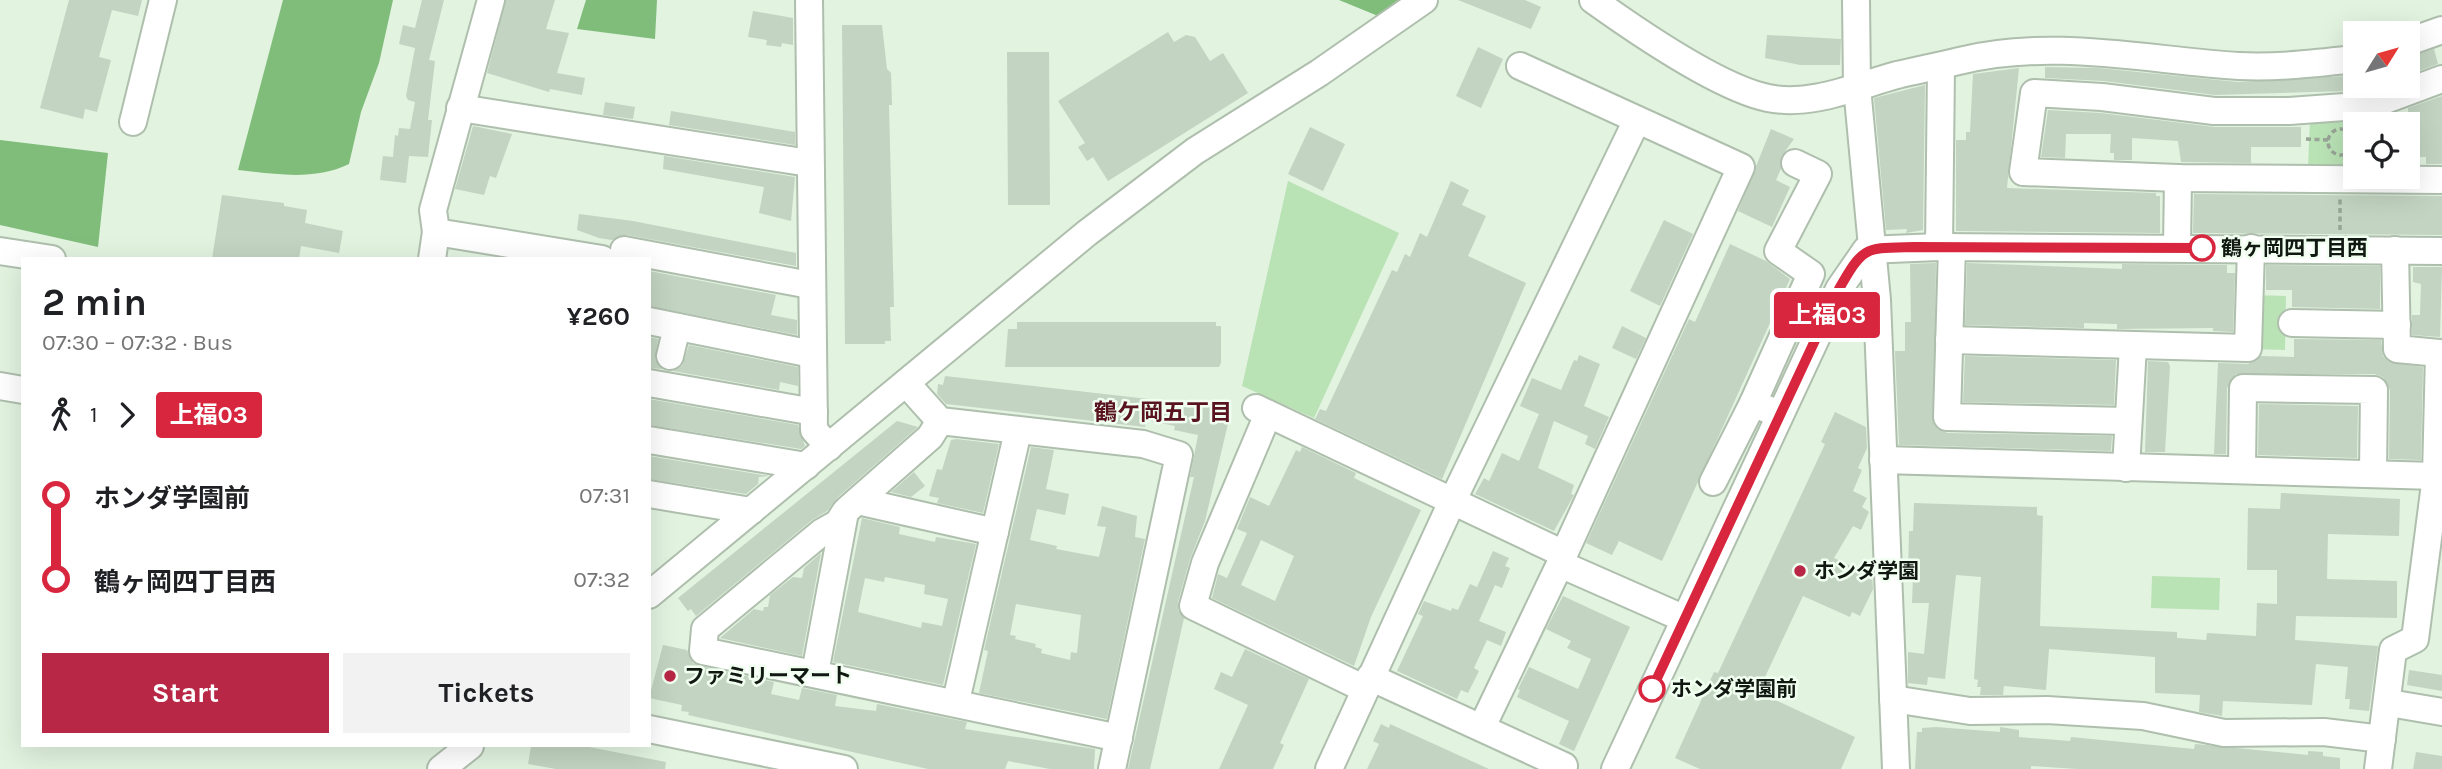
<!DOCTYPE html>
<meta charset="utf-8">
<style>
body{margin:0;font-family:Karla,"Noto Sans JP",sans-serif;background:#f2f2f2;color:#202124;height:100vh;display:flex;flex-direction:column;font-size:26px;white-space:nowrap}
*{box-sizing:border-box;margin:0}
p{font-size:23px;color:#757577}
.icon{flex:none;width:38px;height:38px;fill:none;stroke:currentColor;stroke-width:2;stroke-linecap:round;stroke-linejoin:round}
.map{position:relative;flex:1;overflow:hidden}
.panel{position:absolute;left:21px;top:257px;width:630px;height:490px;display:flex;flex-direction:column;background:#fff;border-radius:0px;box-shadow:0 7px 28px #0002}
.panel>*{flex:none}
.badge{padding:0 14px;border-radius:5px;font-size:24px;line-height:46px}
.needle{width:46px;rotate:53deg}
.buttons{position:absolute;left:2343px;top:21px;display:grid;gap:14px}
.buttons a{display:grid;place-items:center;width:77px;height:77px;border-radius:0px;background:#fff;box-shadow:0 7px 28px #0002;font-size:35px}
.map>.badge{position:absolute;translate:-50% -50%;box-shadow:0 0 0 4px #fff}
.legs{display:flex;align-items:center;gap:10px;height:77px;padding:0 21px;font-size:23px}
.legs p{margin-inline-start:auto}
.headline{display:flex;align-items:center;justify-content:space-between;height:119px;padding:0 21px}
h1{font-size:38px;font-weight:700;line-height:52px}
.primary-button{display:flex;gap:14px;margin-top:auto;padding:14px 21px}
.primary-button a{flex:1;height:80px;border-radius:0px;background:#b82745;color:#fff;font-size:28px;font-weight:700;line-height:80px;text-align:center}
.primary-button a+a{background:#f2f2f2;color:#202124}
ul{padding:0 21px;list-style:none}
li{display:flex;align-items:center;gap:24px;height:84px;font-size:26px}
li i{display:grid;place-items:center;width:10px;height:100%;margin:0 9px;background:currentColor}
li i::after{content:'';width:18px;height:18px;margin:-9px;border:5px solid;border-radius:50%;background:#fff}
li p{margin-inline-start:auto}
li:first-child i{background:linear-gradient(#0000 50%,currentColor 0)}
li:last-child i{background:linear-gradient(currentColor 50%,#0000 0)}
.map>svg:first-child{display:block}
</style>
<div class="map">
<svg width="2442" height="769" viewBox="0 0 2442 769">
<rect width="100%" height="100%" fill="#e2f3e0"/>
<g fill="#b9e2b5">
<path d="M 2375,111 L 2375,124 L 2356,124 L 2355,170 L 2308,168 L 2310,118 Z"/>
<path d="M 1288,181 L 1399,233 L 1314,418 L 1242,386 Z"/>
<path d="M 2255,295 L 2286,296 L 2285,350 L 2253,349 Z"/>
<path d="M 2152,576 L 2220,578 L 2219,610 L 2151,608 Z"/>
</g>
<g fill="#80bd7b">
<path d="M 283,0 L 393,0 L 379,63 L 361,112 L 349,164 C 315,181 274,174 238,170 Z"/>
<path d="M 586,0 L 657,0 L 655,39 L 577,29 Z"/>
<path d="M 1339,0 L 1405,0 L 1378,16 Z"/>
<path d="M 0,140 L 108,153 L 98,247 L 0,225 Z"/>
</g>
<g fill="#c3d4c2" fill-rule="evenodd">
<path d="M 69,0 L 142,0 L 138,16 L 112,10 L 99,57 L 111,60 L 97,112 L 85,109 L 83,119 L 40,108 Z"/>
<path d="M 422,0 L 444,0 L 429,60 L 435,61 L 428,120 L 432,120 L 428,157 L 409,156 L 406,183 L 380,180 L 383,156 L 393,157 L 395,135 L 398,136 L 399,128 L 410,129 L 415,102 L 408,100 L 406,96 L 415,48 L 399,44 L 403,25 L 415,28 Z"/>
<path d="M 506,0 L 555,0 L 546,29 L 569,33 L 557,73 L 585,78 L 582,95 L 550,89 L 549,92 L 487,73 Z"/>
<path d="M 1458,0 L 1525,0 L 1541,7 L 1531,29 Z"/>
<path d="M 753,11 L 793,18 L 793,45 L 782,43 L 781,47 L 766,45 L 767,40 L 748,37 Z"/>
<path d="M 842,25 L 882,25 L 887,69 L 891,73 L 892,105 L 889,105 L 894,307 L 890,307 L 891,341 L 885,341 L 885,344 L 845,344 Z"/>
<path d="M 1168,32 L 1174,42 L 1186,35 L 1195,37 L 1210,61 L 1223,53 L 1248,93 L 1108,181 L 1093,157 L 1087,161 L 1078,147 L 1085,143 L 1058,101 Z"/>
<path d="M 1767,35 L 1841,39 L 1840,65 L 1800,65 L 1765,58 Z"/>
<path d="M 1478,47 L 1503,59 L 1481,108 L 1456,96 Z"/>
<path d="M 2434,49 L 2438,64 L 2408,75 L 2408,57 Z"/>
<path d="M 1007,52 L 1049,52 L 1050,205 L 1008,205 Z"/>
<path d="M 2045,67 L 2098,68 L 2238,82 L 2346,76 L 2348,91 L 2215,95 L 2104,81 L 2045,78 Z"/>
<path d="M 2019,68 L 2007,188 L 2156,193 L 2156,196 L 2160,196 L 2160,233 L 1956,231 L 1956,140 L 1966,140 L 1966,132 L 1970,132 L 1973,74 Z"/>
<path d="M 1925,85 L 1923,230 L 1906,233 L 1907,229 L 1886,230 L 1874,98 Z"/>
<path d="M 2442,96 L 2442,164 L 2426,164 L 2426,157 L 2408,157 L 2408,108 Z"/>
<path d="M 605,102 L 635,107 L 633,119 L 603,115 Z"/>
<path d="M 2048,110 L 2101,113 L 2215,127 L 2301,127 L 2301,147 L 2251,147 L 2251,163 L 2181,162 L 2178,141 L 2132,138 L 2132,160 L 2114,160 L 2114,153 L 2110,153 L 2111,134 L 2066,134 L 2065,158 L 2041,157 Z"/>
<path d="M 671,111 L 795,132 L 795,145 L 669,125 Z"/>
<path d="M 473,126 L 512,134 L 496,178 L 490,176 L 484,195 L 455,189 Z"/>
<path d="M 1310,127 L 1345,144 L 1323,191 L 1288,174 Z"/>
<path d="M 1771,129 L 1794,139 L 1781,157 L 1781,169 L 1776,180 L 1790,187 L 1772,227 L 1738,211 Z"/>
<path d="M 664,156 L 795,177 L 791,221 L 759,213 L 764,187 L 663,169 Z"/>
<path d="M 1451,181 L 1469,190 L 1462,205 L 1486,216 L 1468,256 L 1526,283 L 1442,479 L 1315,419 L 1320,409 L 1326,411 L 1392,270 L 1397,272 L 1405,254 L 1410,257 L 1420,233 L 1427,237 Z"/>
<path d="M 2194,194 L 2442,196 L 2442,235 L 2193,233 Z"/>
<path d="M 222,195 L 284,203 L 284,206 L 307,210 L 305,223 L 343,231 L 339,253 L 301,246 L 299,259 L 212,259 Z"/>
<path d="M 579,214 L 633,221 L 796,253 L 796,266 L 627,235 L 612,240 L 599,238 L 577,230 Z"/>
<path d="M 1664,220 L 1693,234 L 1660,306 L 1630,291 Z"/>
<path d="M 1730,244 L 1766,261 L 1790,279 L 1662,561 L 1619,541 L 1612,555 L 1586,543 L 1689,319 L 1695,322 Z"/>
<path d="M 1936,263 L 1934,425 L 1947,433 L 2112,436 L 2111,451 L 1899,445 L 1895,351 L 1905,351 L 1905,322 L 1911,322 L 1910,264 Z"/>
<path d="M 1967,263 L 2122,269 L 2122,264 L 2227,265 L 2227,273 L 2235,273 L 2233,332 L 2213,331 L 2213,328 L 2117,329 L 2117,324 L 2084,323 L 2084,328 L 1965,325 Z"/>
<path d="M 2266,265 L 2380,266 L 2380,309 L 2292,307 L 2292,290 L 2266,290 Z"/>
<path d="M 2413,267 L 2442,267 L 2440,337 L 2412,335 L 2412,315 L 2420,315 L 2421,284 L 2413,282 Z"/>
<path d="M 649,271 L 776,295 L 771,315 L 797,320 L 797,335 L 649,306 Z"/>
<path d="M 1017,322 L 1216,322 L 1216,326 L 1221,326 L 1221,363 L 1219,367 L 1005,367 L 1008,329 L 1017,329 Z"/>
<path d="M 1622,326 L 1646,338 L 1636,359 L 1612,348 Z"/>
<path d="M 649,337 L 658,339 L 655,360 L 663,369 L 649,368 Z"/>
<path d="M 2294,339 L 2381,340 L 2383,356 L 2389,362 L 2423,367 L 2421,460 L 2389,459 L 2390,390 L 2383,377 L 2374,374 L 2236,374 L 2227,388 L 2226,454 L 2214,454 L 2218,363 L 2248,364 L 2261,356 L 2294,357 Z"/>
<path d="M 689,345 L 798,367 L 798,386 L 780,382 L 779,390 L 673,371 L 682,366 Z"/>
<path d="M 1579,355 L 1600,364 L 1584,406 L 1609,417 L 1595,449 L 1585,444 L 1588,436 L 1554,421 L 1538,468 L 1574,485 L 1571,494 L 1574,495 L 1554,531 L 1475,494 L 1484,478 L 1489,481 L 1502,453 L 1519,461 L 1539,414 L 1520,406 L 1532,378 L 1561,390 L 1574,360 L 1577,361 Z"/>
<path d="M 1965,356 L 2116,360 L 2114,405 L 1963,402 Z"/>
<path d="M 2148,361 L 2168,362 L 2170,366 L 2165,452 L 2145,452 Z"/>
<path d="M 945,376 L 1166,401 L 1203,408 L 1204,405 L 1231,411 L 1205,521 L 1190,559 L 1178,602 L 1178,610 L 1184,618 L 1150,769 L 1128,769 L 1194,477 L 1190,477 L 1198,435 L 1174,430 L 1175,426 L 1146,420 L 1145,427 L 946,404 L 937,394 L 938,384 L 943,385 Z"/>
<path d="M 649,399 L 798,425 L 805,446 L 801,449 L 649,425 Z"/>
<path d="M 2259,404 L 2358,406 L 2357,458 L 2258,455 Z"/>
<path d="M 1835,412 L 1866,427 L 1867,448 L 1858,468 L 1862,470 L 1853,491 L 1867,498 L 1862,507 L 1869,512 L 1861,530 L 1853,526 L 1834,558 L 1872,576 L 1873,589 L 1860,616 L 1852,612 L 1850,617 L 1803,596 L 1758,692 L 1855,737 L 1841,769 L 1700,769 L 1675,758 L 1714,672 L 1718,673 L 1825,444 L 1821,442 Z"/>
<path d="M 897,421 L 918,427 L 838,497 L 827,511 L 812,520 L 696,616 L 691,609 L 688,611 L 678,598 Z"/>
<path d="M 956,439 L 999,444 L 983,513 L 937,503 L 939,498 L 929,496 L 937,469 L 942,470 L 951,440 Z"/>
<path d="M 1031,447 L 1054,450 L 1046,489 L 1069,494 L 1065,515 L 1037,509 L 1030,540 L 1057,546 L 1056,549 L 1099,557 L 1106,527 L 1097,526 L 1102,506 L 1137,516 L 1135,537 L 1145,539 L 1107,719 L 979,693 L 988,651 L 984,650 ZM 1016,604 L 1081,615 L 1077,653 L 1071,652 L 1070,660 L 1041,653 L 1042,649 L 1035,647 L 1036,644 L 1015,639 L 1016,636 L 1010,635 Z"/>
<path d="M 1302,447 L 1356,473 L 1354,478 L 1421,510 L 1371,617 L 1354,666 L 1212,598 L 1218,574 L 1227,578 L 1247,533 L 1237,529 L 1250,497 L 1269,506 L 1296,450 L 1300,452 ZM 1261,540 L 1294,556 L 1275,601 L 1241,585 Z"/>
<path d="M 649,456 L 769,476 L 759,477 L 758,484 L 746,494 L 649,479 Z"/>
<path d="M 914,472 L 925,486 L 911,497 L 891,492 Z"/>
<path d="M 2281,493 L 2400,499 L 2399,536 L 2328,534 L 2327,579 L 2397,581 L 2397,618 L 2296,616 L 2295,640 L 2378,646 L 2369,711 L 2349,709 L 2350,699 L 2345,699 L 2348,667 L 2316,664 L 2312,705 L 2223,701 L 2222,716 L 2199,712 L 2200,695 L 2155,693 L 2155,657 L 2049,649 L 2046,690 L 2004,686 L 2003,695 L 1980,695 L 1981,687 L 1977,687 L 1978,680 L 1974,679 L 1981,577 L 1956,575 L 1945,679 L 1928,677 L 1927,685 L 1908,683 L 1908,652 L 1924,654 L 1929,603 L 1912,603 L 1913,577 L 1908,577 L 1909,531 L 1913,531 L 1914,503 L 2037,507 L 2037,515 L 2043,516 L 2040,626 L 2177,632 L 2177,638 L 2206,640 L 2207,633 L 2256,636 L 2257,603 L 2277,604 L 2277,570 L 2247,570 L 2248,508 L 2280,509 Z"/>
<path d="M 862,518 L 900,527 L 899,534 L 935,542 L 936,537 L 976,544 L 943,685 L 833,662 ZM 885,577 L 925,585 L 924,594 L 948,599 L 942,626 L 922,622 L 921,628 L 858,612 L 865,578 L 884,582 Z"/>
<path d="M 1493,551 L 1509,558 L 1505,566 L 1510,568 L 1502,588 L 1495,585 L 1479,621 L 1506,632 L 1501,646 L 1487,640 L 1474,668 L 1479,671 L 1468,693 L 1461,690 L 1457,699 L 1397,671 L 1423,616 L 1418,614 L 1424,601 L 1451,611 L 1452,608 L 1458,610 L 1470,584 L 1477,587 Z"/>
<path d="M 821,553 L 802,656 L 720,638 L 754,609 L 763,611 L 764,607 L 768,607 L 770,595 L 793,577 L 802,578 L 804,568 Z"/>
<path d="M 1563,596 L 1630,627 L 1574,751 L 1559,744 L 1569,721 L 1517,697 L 1520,690 L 1518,689 L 1529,667 L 1578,689 L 1591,659 L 1567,648 L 1571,641 L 1546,629 Z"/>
<path d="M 663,645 L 687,650 L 693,663 L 700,666 L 774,682 L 771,694 L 799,700 L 802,688 L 837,695 L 835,706 L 876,711 L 877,704 L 967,722 L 965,729 L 1095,749 L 1094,769 L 1050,769 L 1008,761 L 1005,769 L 928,769 L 688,715 L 689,712 L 681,711 L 682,705 L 649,698 Z"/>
<path d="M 1245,649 L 1309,679 L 1280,743 L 1284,745 L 1273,769 L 1219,769 L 1248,705 L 1214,689 L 1221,672 L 1232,677 Z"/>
<path d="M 2409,670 L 2442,675 L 2442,691 L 2407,685 Z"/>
<path d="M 1381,724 L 1389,728 L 1390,724 L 1489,769 L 1367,769 L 1379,744 L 1373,741 Z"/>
<path d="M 1936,727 L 2000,732 L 2000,727 L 2019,730 L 2019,737 L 2070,741 L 2071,737 L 2194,749 L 2195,744 L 2308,755 L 2308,751 L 2323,752 L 2323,756 L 2340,758 L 2340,769 L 2077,769 L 2031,766 L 2031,769 L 1915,769 L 1917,732 L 1922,732 L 1922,728 Z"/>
<path d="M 531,746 L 584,746 L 666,762 L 665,769 L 556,769 L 528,764 Z"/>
<path d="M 2416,752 L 2442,756 L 2442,769 L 2413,769 Z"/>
</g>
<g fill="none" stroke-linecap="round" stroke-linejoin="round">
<defs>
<g id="minor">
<path d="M 809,0 L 814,430 L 829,447"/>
<path d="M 1593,0 C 1635,30 1719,88 1768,98 C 1812,107 1856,86 1897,75 C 1918,70 1939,66 1959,61 C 2052,38 2145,60 2239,66 C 2278,68 2317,63 2356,59"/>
<path d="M 1856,0 L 1857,87 L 1877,300 L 1896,769"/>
<path d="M 2408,42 L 2442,30"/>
<path d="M 1520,66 L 1741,167 L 1564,554"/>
<path d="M 2442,79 L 2372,105 L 2289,111 L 2214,111 L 2102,97 L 2034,93 L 2023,172 L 2178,178 L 2442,180"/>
<path d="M 460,108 L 809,163"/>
<path d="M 133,122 L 163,0"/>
<path d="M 436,232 L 602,259"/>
<path d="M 1939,247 L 1941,68"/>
<path d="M 1952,247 L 1947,417 L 2128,421"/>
<path d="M 2177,247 L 2178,178"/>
<path d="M 0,251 L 52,259"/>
<path d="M 432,259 L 436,232 L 433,210 L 491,0"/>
<path d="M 623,259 L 624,250 L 810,285"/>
<path d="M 649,321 L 812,354"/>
<path d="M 2292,323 L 2397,325"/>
<path d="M 1949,340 L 2248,348 L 2251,248"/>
<path d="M 670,356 L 677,327"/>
<path d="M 649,383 L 814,412"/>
<path d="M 906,383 L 940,421 L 1143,444 L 1179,455 L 1112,769"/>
<path d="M 0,386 L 23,390"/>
<path d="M 1753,403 L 1811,274 L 1778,251 L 1818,174 L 1795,163"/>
<path d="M 1256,408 L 1564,554 L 1560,564 L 1685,619"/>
<path d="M 1268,414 L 1205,563 L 1193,606 L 1365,689"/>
<path d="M 649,440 L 806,466"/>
<path d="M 1883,460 L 2436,476"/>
<path d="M 2126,468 L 2133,346"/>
<path d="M 2242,468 L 2243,388 L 2374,390 L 2373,474"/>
<path d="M 1713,482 L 1753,403 L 1769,410"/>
<path d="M 649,494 L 751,511"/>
<path d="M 858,501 L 995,532"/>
<path d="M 848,509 L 930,437 L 940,421"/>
<path d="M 649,595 L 1087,233 L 1195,151 L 1319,73 L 1424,0"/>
<path d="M 815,673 L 845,512 L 838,523 L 822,532 L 705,629 L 703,651 L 1119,738"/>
<path d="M 1370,677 L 1564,766"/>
<path d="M 1893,699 L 1970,711 L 2047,710 L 2143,716 L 2224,733 L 2324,732 L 2382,739"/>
<path d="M 956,701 L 1018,431"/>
<path d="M 2389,703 L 2442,712"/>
<path d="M 1482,727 L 1560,564"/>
<path d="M 649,729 L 844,769"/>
<path d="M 441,769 L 470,746"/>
<path d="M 1329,769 L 1451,504 L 1637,120"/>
<path d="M 1615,769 L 1839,289 L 1866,250 L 1939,247 L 2442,251"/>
<path d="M 2378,769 L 2393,650 L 2415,639 L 2436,476 L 2439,353 L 2397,349 L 2395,250"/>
</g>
</defs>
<use href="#minor" stroke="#afbfad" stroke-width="30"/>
<g stroke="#97a496" stroke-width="3.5" stroke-dasharray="5 3.5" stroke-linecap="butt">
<circle cx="2341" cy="142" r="13"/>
<path d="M 2306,139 L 2328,140"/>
<path d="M 2340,230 L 2340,199"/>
</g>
<use href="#minor" stroke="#fff" stroke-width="26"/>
</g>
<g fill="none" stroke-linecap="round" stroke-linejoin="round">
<defs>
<path id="line-1" d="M 1652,689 L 1839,289 C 1864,245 1865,248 1914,247 L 2202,248"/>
</defs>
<use href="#line-1" stroke="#fff" stroke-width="16"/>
<use href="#line-1" stroke="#d7263d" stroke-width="10"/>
</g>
<g fill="#fff" stroke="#d7263d" stroke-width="3.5">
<circle cx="2202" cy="248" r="12"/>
<circle cx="1652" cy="689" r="12"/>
</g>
<g fill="#b82745" stroke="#f1fff0" stroke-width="2.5">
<circle cx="1800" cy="571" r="7"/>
<circle cx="670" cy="676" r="7"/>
</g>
<g text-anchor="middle" stroke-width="5" stroke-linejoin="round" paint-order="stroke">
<g font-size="21" font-weight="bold" fill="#111711" stroke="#f1fff0" text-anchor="start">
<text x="2221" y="255">鶴ヶ岡四丁目西</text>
<text x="1671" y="696">ホンダ学園前</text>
</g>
<g font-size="21" font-weight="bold" fill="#111711" stroke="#f1fff0" text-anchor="start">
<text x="1814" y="578">ホンダ学園</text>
<text x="684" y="683">ファミリーマート</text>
</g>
<g font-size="23" font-weight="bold" fill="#58131f" stroke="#f1fff0">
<text x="1163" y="420">鶴ケ岡五丁目</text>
</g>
</g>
</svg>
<div class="buttons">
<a><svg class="needle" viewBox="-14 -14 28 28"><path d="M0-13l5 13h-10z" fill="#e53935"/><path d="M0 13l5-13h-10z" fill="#757577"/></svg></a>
<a><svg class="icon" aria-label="locate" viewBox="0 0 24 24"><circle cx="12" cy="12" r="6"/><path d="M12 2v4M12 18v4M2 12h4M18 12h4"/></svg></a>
</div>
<b class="badge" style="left:1827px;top:315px;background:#d7263d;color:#fff">上福03</b>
<section class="panel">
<div class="headline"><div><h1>2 min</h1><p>07:30 – 07:32 · Bus</p></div><b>¥260</b></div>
<div class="legs"><svg class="icon" aria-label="walk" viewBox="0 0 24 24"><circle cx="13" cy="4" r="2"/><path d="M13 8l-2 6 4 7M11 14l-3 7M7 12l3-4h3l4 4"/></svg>1<svg class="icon" aria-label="forward" viewBox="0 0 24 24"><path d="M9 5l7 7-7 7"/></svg><b class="badge" style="background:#d7263d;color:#fff">上福03</b></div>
<ul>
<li><i style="color:#d7263d"></i><b>ホンダ学園前</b><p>07:31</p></li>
<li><i style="color:#d7263d"></i><b>鶴ヶ岡四丁目西</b><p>07:32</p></li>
</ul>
<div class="primary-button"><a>Start</a><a>Tickets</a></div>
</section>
</div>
